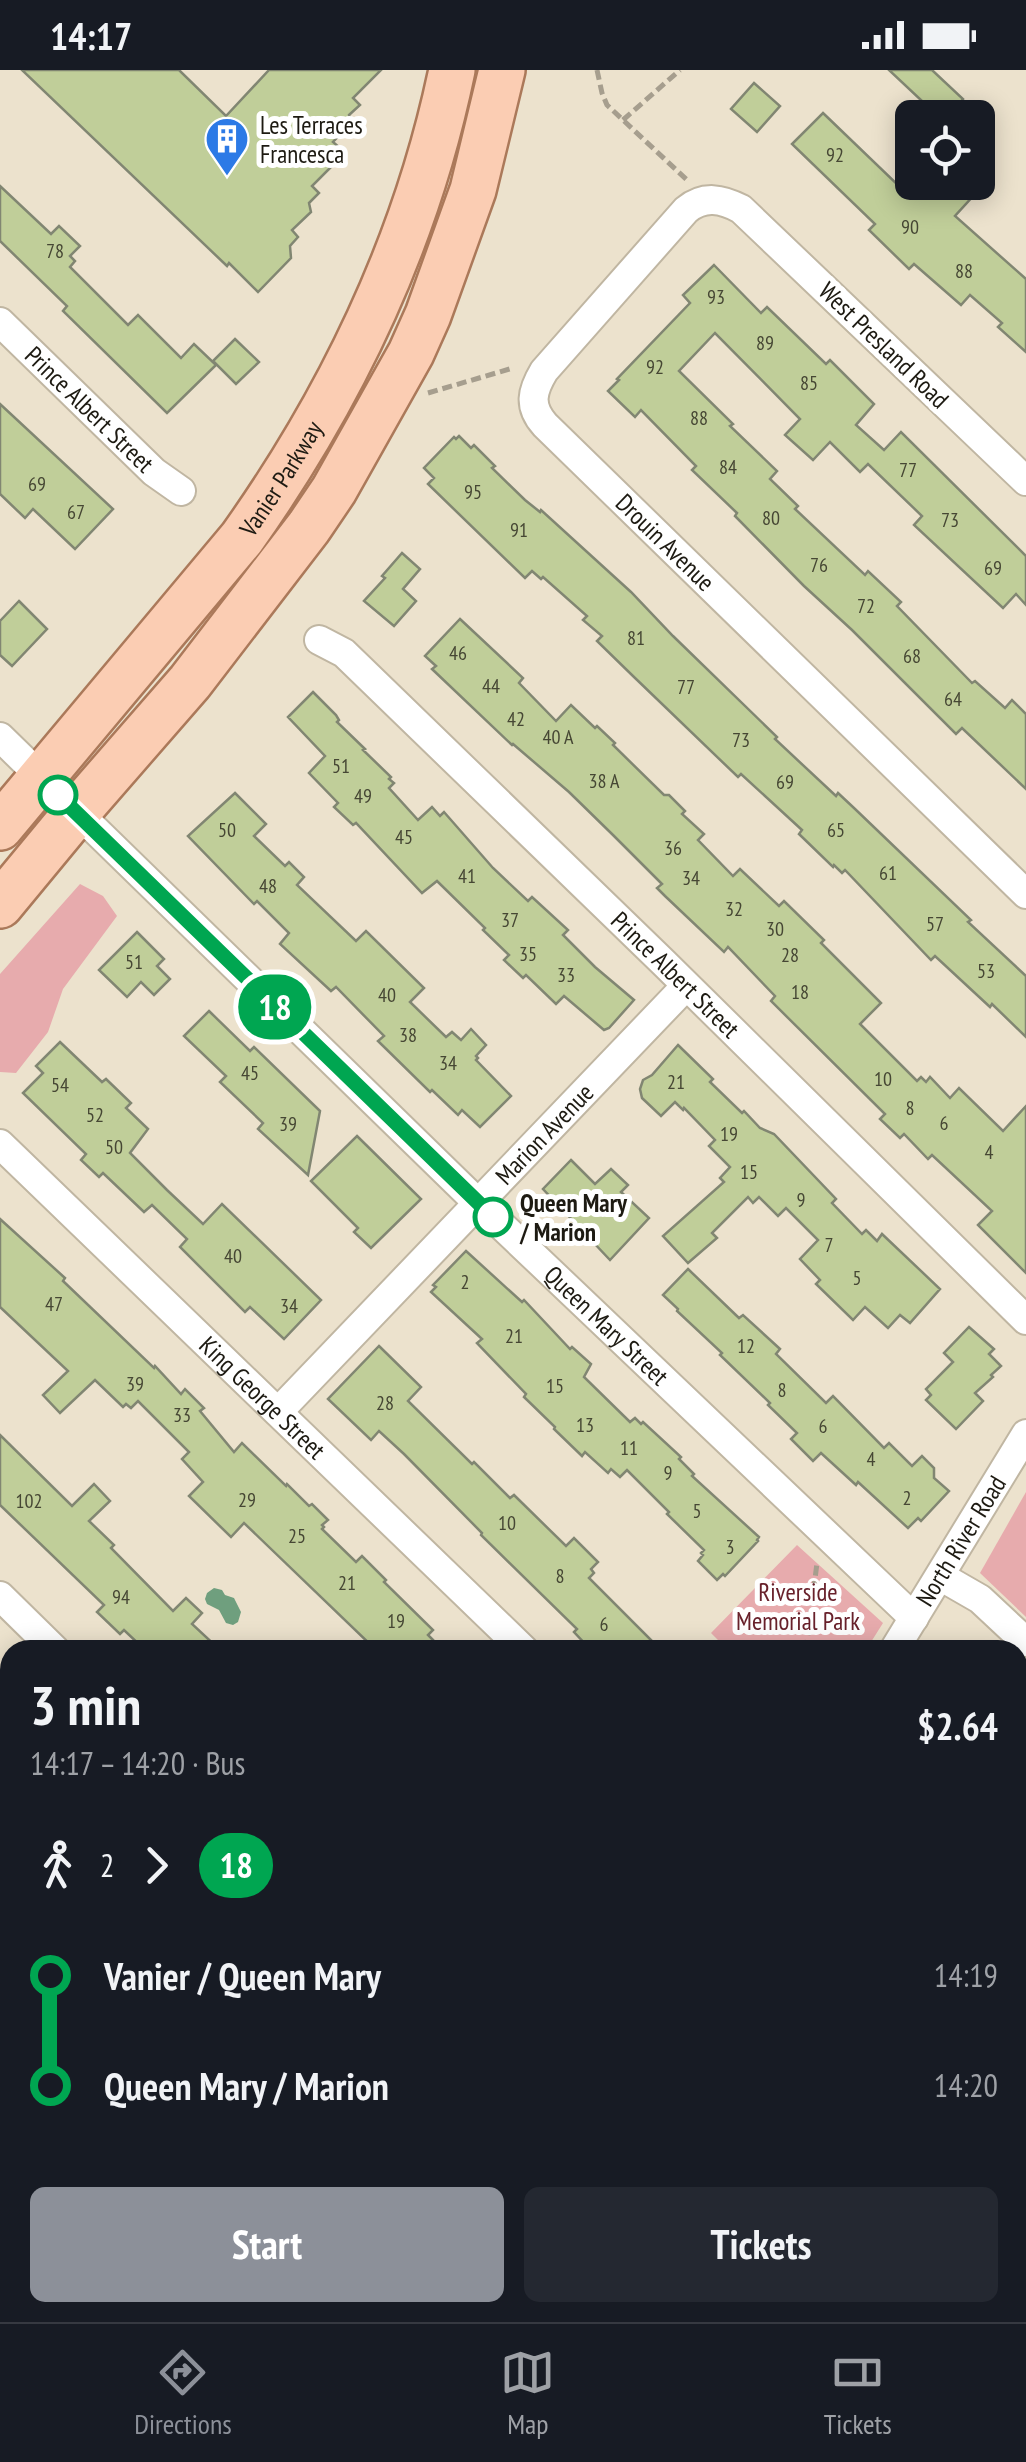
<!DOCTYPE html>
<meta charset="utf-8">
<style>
body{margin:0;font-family:"PT Sans Narrow",sans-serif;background:#242831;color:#f1f3f6;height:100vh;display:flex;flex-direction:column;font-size:38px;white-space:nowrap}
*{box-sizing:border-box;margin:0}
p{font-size:32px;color:#9ea1a6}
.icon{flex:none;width:55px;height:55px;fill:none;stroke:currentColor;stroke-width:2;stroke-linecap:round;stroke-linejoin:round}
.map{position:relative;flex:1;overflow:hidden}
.details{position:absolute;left:0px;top:1570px;width:1028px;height:682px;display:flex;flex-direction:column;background:#171b24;border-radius:30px 30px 0 0;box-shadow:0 5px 25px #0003}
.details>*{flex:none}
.badge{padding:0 20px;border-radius:32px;font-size:35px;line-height:65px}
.buttons{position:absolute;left:895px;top:30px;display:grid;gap:20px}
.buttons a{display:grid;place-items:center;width:100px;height:100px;border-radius:15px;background:#171b24;box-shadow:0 5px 25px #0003;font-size:50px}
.map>.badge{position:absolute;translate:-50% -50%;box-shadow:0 0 0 5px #fff}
.legs{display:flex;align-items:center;gap:15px;height:110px;padding:0 30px;font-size:32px}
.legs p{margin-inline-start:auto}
.headline{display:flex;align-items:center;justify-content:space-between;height:170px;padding:0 30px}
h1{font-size:55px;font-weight:700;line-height:75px}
.action{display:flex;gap:20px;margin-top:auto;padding:20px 30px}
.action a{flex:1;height:115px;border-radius:15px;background:#8c9099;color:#fff;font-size:40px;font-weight:700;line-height:115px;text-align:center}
.action a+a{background:#242831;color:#f1f3f6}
ul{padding:0 30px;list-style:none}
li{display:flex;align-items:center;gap:35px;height:110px;font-size:38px}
li i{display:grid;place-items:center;width:15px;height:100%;margin:0 12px;background:currentColor}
li i::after{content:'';width:25px;height:25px;margin:-12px;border:8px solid;border-radius:50%;background:#171b24}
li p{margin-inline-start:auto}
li:first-child i{background:linear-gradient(#0000 50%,currentColor 0)}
li:last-child i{background:linear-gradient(currentColor 50%,#0000 0)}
.status{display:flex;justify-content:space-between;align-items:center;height:70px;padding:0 50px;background:#171b24;direction:ltr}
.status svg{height:28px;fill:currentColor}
.dock{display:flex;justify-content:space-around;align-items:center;height:140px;border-top:2px solid #363941;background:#171b24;font-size:28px;color:#9ea1a6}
.dock a{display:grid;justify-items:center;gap:5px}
.dock .active{color:#8c9099}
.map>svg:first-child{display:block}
</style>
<div class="status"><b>14:17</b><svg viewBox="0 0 49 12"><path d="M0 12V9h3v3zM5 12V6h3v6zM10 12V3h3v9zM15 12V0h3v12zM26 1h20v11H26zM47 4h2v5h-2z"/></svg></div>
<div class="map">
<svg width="1026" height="2252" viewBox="0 0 1026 2252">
<rect width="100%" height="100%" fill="#ece2cd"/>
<g fill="#e7abad">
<path d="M 80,814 L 103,826 L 117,846 L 63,919 L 48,962 L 16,1003 L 0,1002 L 0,904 Z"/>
<path d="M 1026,1422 L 1026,1547 L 980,1503 Z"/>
<path d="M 797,1475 L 883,1553 L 866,1580 L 723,1580 L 725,1577 L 711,1563 Z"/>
<path d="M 1018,1791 L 1026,1799 L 1026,2252 L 518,2252 L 524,2242 L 1018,2242 Z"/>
</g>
<path fill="#6f9f7e" d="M 214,1518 L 222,1520 L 225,1525 L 234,1528 L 241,1542 L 238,1552 L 233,1555 L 226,1553 L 219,1540 L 207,1534 L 205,1529 L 207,1523 Z"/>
<g fill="#c0ce99" stroke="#818672" stroke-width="2.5">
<path d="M 22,0 L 179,0 L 226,46 L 269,0 L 381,0 L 353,28 L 360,35 L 349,45 L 351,53 L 333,72 L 340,78 L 330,89 L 331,97 L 312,116 L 319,123 L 309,133 L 311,142 L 292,160 L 298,167 L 290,176 L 291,188 L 258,222 L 229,193 L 227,196 Z"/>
<path d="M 889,0 L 932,0 L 963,29 L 946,48 L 940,48 Z"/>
<path d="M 754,13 L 780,36 L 757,62 L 731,39 Z"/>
<path d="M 823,43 L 903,120 L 910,112 L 986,112 L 955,146 L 1026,209 L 1026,282 L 998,257 L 1002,253 L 970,225 L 961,235 L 914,194 L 909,199 L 869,160 L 875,154 L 792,74 Z"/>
<path d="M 0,116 L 51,164 L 59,156 L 80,176 L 70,186 L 75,191 L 70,197 L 128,255 L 138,245 L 181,288 L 194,274 L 216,295 L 167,343 L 63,241 L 67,236 L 0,171 Z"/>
<path d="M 714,195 L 761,243 L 767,237 L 826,294 L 830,290 L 874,334 L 856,355 L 884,380 L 901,362 L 1026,486 L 1026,535 L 1016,524 L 1003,538 L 914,455 L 922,446 L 868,394 L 860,402 L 830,372 L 813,390 L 785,365 L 800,349 L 715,263 L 679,301 L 733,354 L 730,356 L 777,401 L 770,409 L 798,436 L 795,439 L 865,505 L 868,501 L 901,532 L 897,536 L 972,613 L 975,611 L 1005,638 L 1012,630 L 1026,644 L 1026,719 L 962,658 L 956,664 L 852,560 L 804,516 L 735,446 L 737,443 L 692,400 L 696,396 L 641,340 L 635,347 L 608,321 L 619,310 L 617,309 L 690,233 L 683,225 Z"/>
<path d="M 235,269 L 259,292 L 236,314 L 213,291 Z"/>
<path d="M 0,334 L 113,439 L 75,479 L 33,439 L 25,448 L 0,424 Z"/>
<path d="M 459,366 L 471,378 L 474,375 L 495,396 L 492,398 L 525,430 L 540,442 L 541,440 L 631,522 L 673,566 L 777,667 L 775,669 L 836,726 L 838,723 L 854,738 L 971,850 L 968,852 L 1026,906 L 1026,967 L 992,934 L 990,937 L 935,886 L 931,890 L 845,800 L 842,803 L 834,795 L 833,797 L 799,764 L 802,760 L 741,704 L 738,707 L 634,607 L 597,571 L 602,566 L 583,550 L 587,546 L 543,507 L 541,509 L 532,501 L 525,508 L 428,414 L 434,408 L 424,398 L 454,367 L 456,369 Z"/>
<path d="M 402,483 L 420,499 L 403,519 L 416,531 L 394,556 L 364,531 L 385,508 L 382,506 Z"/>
<path d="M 19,531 L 47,559 L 12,596 L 0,585 L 0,551 Z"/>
<path d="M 460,549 L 523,608 L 519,613 L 556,651 L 571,635 L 595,658 L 597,656 L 615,673 L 613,675 L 664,725 L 669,725 L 685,741 L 682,744 L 704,764 L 698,770 L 733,806 L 740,799 L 779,836 L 784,831 L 824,870 L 821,873 L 881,933 L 860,954 L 917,1011 L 921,1007 L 926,1012 L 930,1007 L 950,1028 L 959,1018 L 1003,1061 L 1026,1036 L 1026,1203 L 978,1155 L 992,1141 L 932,1085 L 928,1089 L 904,1064 L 900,1068 L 880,1049 L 885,1044 L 771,931 L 775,926 L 728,877 L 724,882 L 665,826 L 657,818 L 662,814 L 613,765 L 569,722 L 513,674 L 512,675 L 432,599 L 436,596 L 425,586 Z"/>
<path d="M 313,622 L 336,645 L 339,650 L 337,652 L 365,679 L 363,680 L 391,707 L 389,709 L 394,713 L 389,718 L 418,750 L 432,737 L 440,746 L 444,742 L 493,798 L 528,831 L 532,827 L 568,860 L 563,865 L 595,897 L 634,930 L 609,958 L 604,960 L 564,926 L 556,934 L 526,905 L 523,908 L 504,890 L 509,885 L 483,860 L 485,858 L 437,811 L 422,823 L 356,753 L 353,755 L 334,737 L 338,733 L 309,703 L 325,686 L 288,647 Z"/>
<path d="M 235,723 L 266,754 L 254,766 L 285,796 L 289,792 L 304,807 L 297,815 L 356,871 L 366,861 L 424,918 L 410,932 L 446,967 L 452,962 L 461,970 L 471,959 L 486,975 L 476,986 L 478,988 L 476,990 L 511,1026 L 480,1057 L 462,1040 L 458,1045 L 432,1020 L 430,1022 L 378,971 L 384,966 L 336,917 L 331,921 L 280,874 L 289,863 L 257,831 L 254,834 L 188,766 Z"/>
<path d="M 137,862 L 164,889 L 157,896 L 170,909 L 154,925 L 141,912 L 127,927 L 99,900 Z"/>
<path d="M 209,941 L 250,981 L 254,977 L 320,1041 L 308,1105 L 258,1059 L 263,1053 L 220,1012 L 226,1006 L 184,966 Z"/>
<path d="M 60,972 L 102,1012 L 106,1009 L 131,1033 L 126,1038 L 148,1059 L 130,1083 L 167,1120 L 203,1154 L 222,1134 L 321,1230 L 284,1269 L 250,1237 L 245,1242 L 180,1177 L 187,1169 L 152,1135 L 144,1142 L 103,1103 L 99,1107 L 81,1090 L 86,1084 L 23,1023 L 43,1003 L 36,996 Z"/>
<path d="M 678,975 L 713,1009 L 710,1012 L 742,1043 L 744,1041 L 760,1058 L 774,1064 L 836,1129 L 832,1133 L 862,1164 L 866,1160 L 877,1171 L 882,1164 L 940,1219 L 910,1253 L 900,1245 L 888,1258 L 865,1237 L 853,1250 L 816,1214 L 820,1210 L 800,1189 L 818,1170 L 786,1138 L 778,1146 L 759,1127 L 753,1133 L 748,1127 L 712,1163 L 717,1168 L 688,1193 L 663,1166 L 724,1112 L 720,1108 L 730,1097 L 709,1076 L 715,1070 L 684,1038 L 683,1040 L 675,1032 L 661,1046 L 642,1028 L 640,1019 L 643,1010 L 652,1005 Z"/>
<path d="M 357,1066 L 421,1129 L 371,1178 L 354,1162 L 358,1158 L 311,1111 Z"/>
<path d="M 571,1090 L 595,1114 L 611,1099 L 628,1115 L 621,1122 L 649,1148 L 610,1190 L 543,1119 Z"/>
<path d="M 0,1149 L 65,1208 L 63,1211 L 154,1298 L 155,1296 L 181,1324 L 185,1319 L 204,1338 L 200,1341 L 234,1382 L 242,1373 L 286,1416 L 287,1414 L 309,1436 L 312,1434 L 328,1450 L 322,1455 L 324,1457 L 322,1459 L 356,1492 L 362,1486 L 386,1510 L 384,1512 L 433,1560 L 428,1565 L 443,1580 L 376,1580 L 244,1453 L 231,1467 L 189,1426 L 203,1412 L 182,1389 L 189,1382 L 138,1331 L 131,1338 L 126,1334 L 123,1337 L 95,1310 L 60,1343 L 43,1325 L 68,1301 L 0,1237 Z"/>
<path d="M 466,1181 L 522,1232 L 524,1230 L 570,1279 L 572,1277 L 591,1294 L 584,1307 L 630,1352 L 635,1348 L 641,1354 L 643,1352 L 681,1387 L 679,1389 L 694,1404 L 692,1406 L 759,1467 L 757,1470 L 758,1471 L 725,1506 L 723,1504 L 717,1510 L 698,1491 L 703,1485 L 701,1483 L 704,1480 L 667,1444 L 669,1442 L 627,1400 L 620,1407 L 611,1399 L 608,1403 L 585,1382 L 582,1386 L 554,1359 L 555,1357 L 524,1327 L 526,1324 L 477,1273 L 482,1269 L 431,1222 L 436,1217 L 433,1215 Z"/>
<path d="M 688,1199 L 739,1248 L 743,1245 L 780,1279 L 776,1284 L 826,1333 L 833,1326 L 884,1378 L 889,1373 L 912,1396 L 922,1386 L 934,1398 L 934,1408 L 949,1421 L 921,1451 L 918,1448 L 908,1458 L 858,1412 L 856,1415 L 821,1383 L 813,1391 L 791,1369 L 797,1363 L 768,1335 L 770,1333 L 720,1285 L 722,1283 L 677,1241 L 678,1239 L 663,1225 Z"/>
<path d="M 969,1257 L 994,1279 L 989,1284 L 1001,1296 L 991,1305 L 993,1307 L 975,1323 L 983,1331 L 956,1359 L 926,1330 L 931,1325 L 926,1319 L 953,1292 L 944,1283 Z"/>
<path d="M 379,1276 L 421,1317 L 408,1331 L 472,1394 L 474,1392 L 510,1428 L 514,1425 L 566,1476 L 574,1468 L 598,1492 L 591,1499 L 594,1503 L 589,1508 L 661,1580 L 591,1580 L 574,1562 L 577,1559 L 481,1465 L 482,1463 L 404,1384 L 379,1361 L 371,1370 L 328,1329 Z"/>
<path d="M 0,1365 L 72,1436 L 94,1414 L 110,1431 L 89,1451 L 114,1475 L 111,1478 L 173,1541 L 186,1528 L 202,1543 L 192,1554 L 220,1580 L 145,1580 L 124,1560 L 120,1564 L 97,1542 L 104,1535 L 0,1435 Z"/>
</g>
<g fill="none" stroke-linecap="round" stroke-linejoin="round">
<defs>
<g id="minor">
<path id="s1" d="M 0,252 L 154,402 L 181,421"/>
<path id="s2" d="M 1026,411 L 741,139 C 722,129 704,125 686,140 L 544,301 C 532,321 528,336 545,355 L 1026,824"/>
<path id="s3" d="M 319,570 L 344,583 L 664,893 L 1026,1250"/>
<path id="s4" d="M 0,667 L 478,1133 L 914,1548"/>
<path id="s5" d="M 0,1074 L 524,1580"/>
<path id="s6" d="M 278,1342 L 686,916"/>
<path d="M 940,1506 L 980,1529 L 1026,1572"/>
<path d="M 0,1526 L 55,1580"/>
<path id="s7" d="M 894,1580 L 1026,1364"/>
<path d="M 0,2000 L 10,2010"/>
<path d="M 247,2242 L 257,2252"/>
<path d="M 485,2252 L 491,2242"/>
</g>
<g id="primary">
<path id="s8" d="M 0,757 L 242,468 C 342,327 417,169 452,0"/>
<path d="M 0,835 L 76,743 L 190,612 L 309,457 L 334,420 L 411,283 L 428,245 L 473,120 L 502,0"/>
</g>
</defs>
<use href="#minor" stroke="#c0b6a2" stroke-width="32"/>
<use href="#primary" stroke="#ab795a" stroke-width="50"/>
<g stroke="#a69e8e" stroke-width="5" stroke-dasharray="10 5" stroke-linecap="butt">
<path d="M 597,0 L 602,23 L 607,35 L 687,110"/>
<path d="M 623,50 L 680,0"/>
<path d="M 428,323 L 513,298"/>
<path d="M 806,1580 L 817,1493"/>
<path d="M 292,2252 L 300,2242"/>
</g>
<use href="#minor" stroke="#fff" stroke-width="28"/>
<use href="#primary" stroke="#fbcdb3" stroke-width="45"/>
</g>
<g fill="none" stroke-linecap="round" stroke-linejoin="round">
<defs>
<path id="line-1" d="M 58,725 L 493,1147"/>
</defs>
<use href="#line-1" stroke="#fff" stroke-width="22"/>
<use href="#line-1" stroke="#00a651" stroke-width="15"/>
</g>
<defs>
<symbol id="building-pin" viewBox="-11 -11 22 30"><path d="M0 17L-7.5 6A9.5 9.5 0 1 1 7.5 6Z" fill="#2c7ae6" stroke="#fff"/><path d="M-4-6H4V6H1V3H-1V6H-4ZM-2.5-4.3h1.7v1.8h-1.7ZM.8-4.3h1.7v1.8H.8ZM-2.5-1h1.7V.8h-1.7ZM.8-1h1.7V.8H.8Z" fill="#fff"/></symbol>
</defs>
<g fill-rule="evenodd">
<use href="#building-pin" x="202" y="44" width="50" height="68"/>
</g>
<g fill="#fff" stroke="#00a651" stroke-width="5">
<circle cx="58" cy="725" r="18"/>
<circle cx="493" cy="1147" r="18"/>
</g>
<g text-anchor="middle" stroke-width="10" stroke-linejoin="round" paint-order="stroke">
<g font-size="20" fill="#464734">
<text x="835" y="92">92</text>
<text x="910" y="164">90</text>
<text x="55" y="188">78</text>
<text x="964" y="208">88</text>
<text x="716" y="234">93</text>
<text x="765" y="280">89</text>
<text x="655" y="304">92</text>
<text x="809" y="320">85</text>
<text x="699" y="355">88</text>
<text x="728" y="404">84</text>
<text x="908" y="407">77</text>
<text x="37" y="421">69</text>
<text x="473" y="429">95</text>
<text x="76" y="449">67</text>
<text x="771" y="455">80</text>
<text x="950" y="457">73</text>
<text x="519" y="467">91</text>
<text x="819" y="502">76</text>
<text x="993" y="505">69</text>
<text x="866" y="543">72</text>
<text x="636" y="575">81</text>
<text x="458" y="590">46</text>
<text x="912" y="593">68</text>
<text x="491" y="623">44</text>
<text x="686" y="624">77</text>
<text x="953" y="636">64</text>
<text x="516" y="656">42</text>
<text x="558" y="674">40 A</text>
<text x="741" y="677">73</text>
<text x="341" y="703">51</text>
<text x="604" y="718">38 A</text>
<text x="785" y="719">69</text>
<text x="363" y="733">49</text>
<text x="227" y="767">50</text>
<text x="836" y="767">65</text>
<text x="404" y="774">45</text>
<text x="673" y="785">36</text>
<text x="888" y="810">61</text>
<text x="467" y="813">41</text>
<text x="691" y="815">34</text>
<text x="268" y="823">48</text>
<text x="734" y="846">32</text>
<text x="510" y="857">37</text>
<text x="935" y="861">57</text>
<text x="775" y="866">30</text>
<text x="528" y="891">35</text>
<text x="790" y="892">28</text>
<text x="134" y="899">51</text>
<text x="986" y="908">53</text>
<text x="566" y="912">33</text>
<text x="800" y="929">18</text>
<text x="387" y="932">40</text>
<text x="408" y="972">38</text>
<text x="448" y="1000">34</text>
<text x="250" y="1010">45</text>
<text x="883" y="1016">10</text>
<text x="676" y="1019">21</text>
<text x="60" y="1022">54</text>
<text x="910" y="1045">8</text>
<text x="95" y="1052">52</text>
<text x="944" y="1060">6</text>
<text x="288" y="1061">39</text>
<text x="729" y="1071">19</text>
<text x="114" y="1084">50</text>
<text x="989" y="1089">4</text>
<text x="749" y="1109">15</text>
<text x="801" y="1137">9</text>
<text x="829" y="1182">7</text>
<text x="233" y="1193">40</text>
<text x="857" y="1215">5</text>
<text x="465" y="1219">2</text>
<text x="54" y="1241">47</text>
<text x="289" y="1243">34</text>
<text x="514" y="1273">21</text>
<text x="746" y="1283">12</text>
<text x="135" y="1321">39</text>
<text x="555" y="1323">15</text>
<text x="782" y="1327">8</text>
<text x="385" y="1340">28</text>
<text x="182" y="1352">33</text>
<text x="585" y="1362">13</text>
<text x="823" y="1363">6</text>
<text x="629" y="1385">11</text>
<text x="871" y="1396">4</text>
<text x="668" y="1410">9</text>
<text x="907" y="1435">2</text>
<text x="247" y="1437">29</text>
<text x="29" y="1438">102</text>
<text x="697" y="1448">5</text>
<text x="507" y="1460">10</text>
<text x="297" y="1473">25</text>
<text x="730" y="1484">3</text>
<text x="560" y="1513">8</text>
<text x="347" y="1520">21</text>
<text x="121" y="1534">94</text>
<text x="396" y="1558">19</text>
<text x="604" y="1561">6</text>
</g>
<g font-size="25" fill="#1d1a12" stroke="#fff" text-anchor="start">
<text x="260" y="64">Les Terraces<tspan x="260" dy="29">Francesca</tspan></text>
</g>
<g font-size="25" fill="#1d1a12" stroke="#fff">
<text transform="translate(884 275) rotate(44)" y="9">West Presland Road</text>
<text dy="9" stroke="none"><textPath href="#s1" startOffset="125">Prince Albert Street</textPath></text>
<text dy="9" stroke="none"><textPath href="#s8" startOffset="448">Vanier Parkway</textPath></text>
<text dy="9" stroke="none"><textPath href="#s2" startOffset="895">Drouin Avenue</textPath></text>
<text dy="9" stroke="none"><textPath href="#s3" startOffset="490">Prince Albert Street</textPath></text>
<text dy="9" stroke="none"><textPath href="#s6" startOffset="385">Marion Avenue</textPath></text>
<text dy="9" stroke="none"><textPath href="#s4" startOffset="845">Queen Mary Street</textPath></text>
<text dy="9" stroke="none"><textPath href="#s5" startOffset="365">King George Street</textPath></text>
<text dy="9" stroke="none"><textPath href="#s7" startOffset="128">North River Road</textPath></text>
</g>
<g font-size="25" font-weight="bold" fill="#1d1a12" stroke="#fff" text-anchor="start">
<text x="520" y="1142">Queen Mary<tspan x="520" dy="29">/ Marion</tspan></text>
</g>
<g font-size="25" fill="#68212b" stroke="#fff">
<text x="798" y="1531">Riverside<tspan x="798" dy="29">Memorial Park</tspan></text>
</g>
</g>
</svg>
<div class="buttons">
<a><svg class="icon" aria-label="locate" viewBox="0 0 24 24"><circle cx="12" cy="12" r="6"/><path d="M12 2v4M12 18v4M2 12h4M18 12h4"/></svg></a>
</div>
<b class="badge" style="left:275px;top:937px;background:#00a651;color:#fff">18</b>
<section class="details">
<div class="headline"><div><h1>3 min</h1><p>14:17 – 14:20 · Bus</p></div><b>$2.64</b></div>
<div class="legs"><svg class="icon" aria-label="walk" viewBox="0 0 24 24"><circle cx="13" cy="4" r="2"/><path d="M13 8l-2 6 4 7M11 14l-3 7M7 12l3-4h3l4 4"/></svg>2<svg class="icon" aria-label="forward" viewBox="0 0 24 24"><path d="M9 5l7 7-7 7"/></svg><b class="badge" style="background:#00a651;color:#fff">18</b></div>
<ul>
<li><i style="color:#00a651"></i><b>Vanier / Queen Mary</b><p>14:19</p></li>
<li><i style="color:#00a651"></i><b>Queen Mary / Marion</b><p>14:20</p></li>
</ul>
<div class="action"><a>Start</a><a>Tickets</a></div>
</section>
</div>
<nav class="dock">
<a class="active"><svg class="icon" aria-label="directions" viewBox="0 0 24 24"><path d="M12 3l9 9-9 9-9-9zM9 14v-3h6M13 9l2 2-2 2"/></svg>Directions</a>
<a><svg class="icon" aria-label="map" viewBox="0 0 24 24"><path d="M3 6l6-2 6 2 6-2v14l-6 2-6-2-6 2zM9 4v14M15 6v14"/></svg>Map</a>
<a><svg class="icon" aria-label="tickets" viewBox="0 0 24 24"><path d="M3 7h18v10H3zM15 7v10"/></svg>Tickets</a>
</nav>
